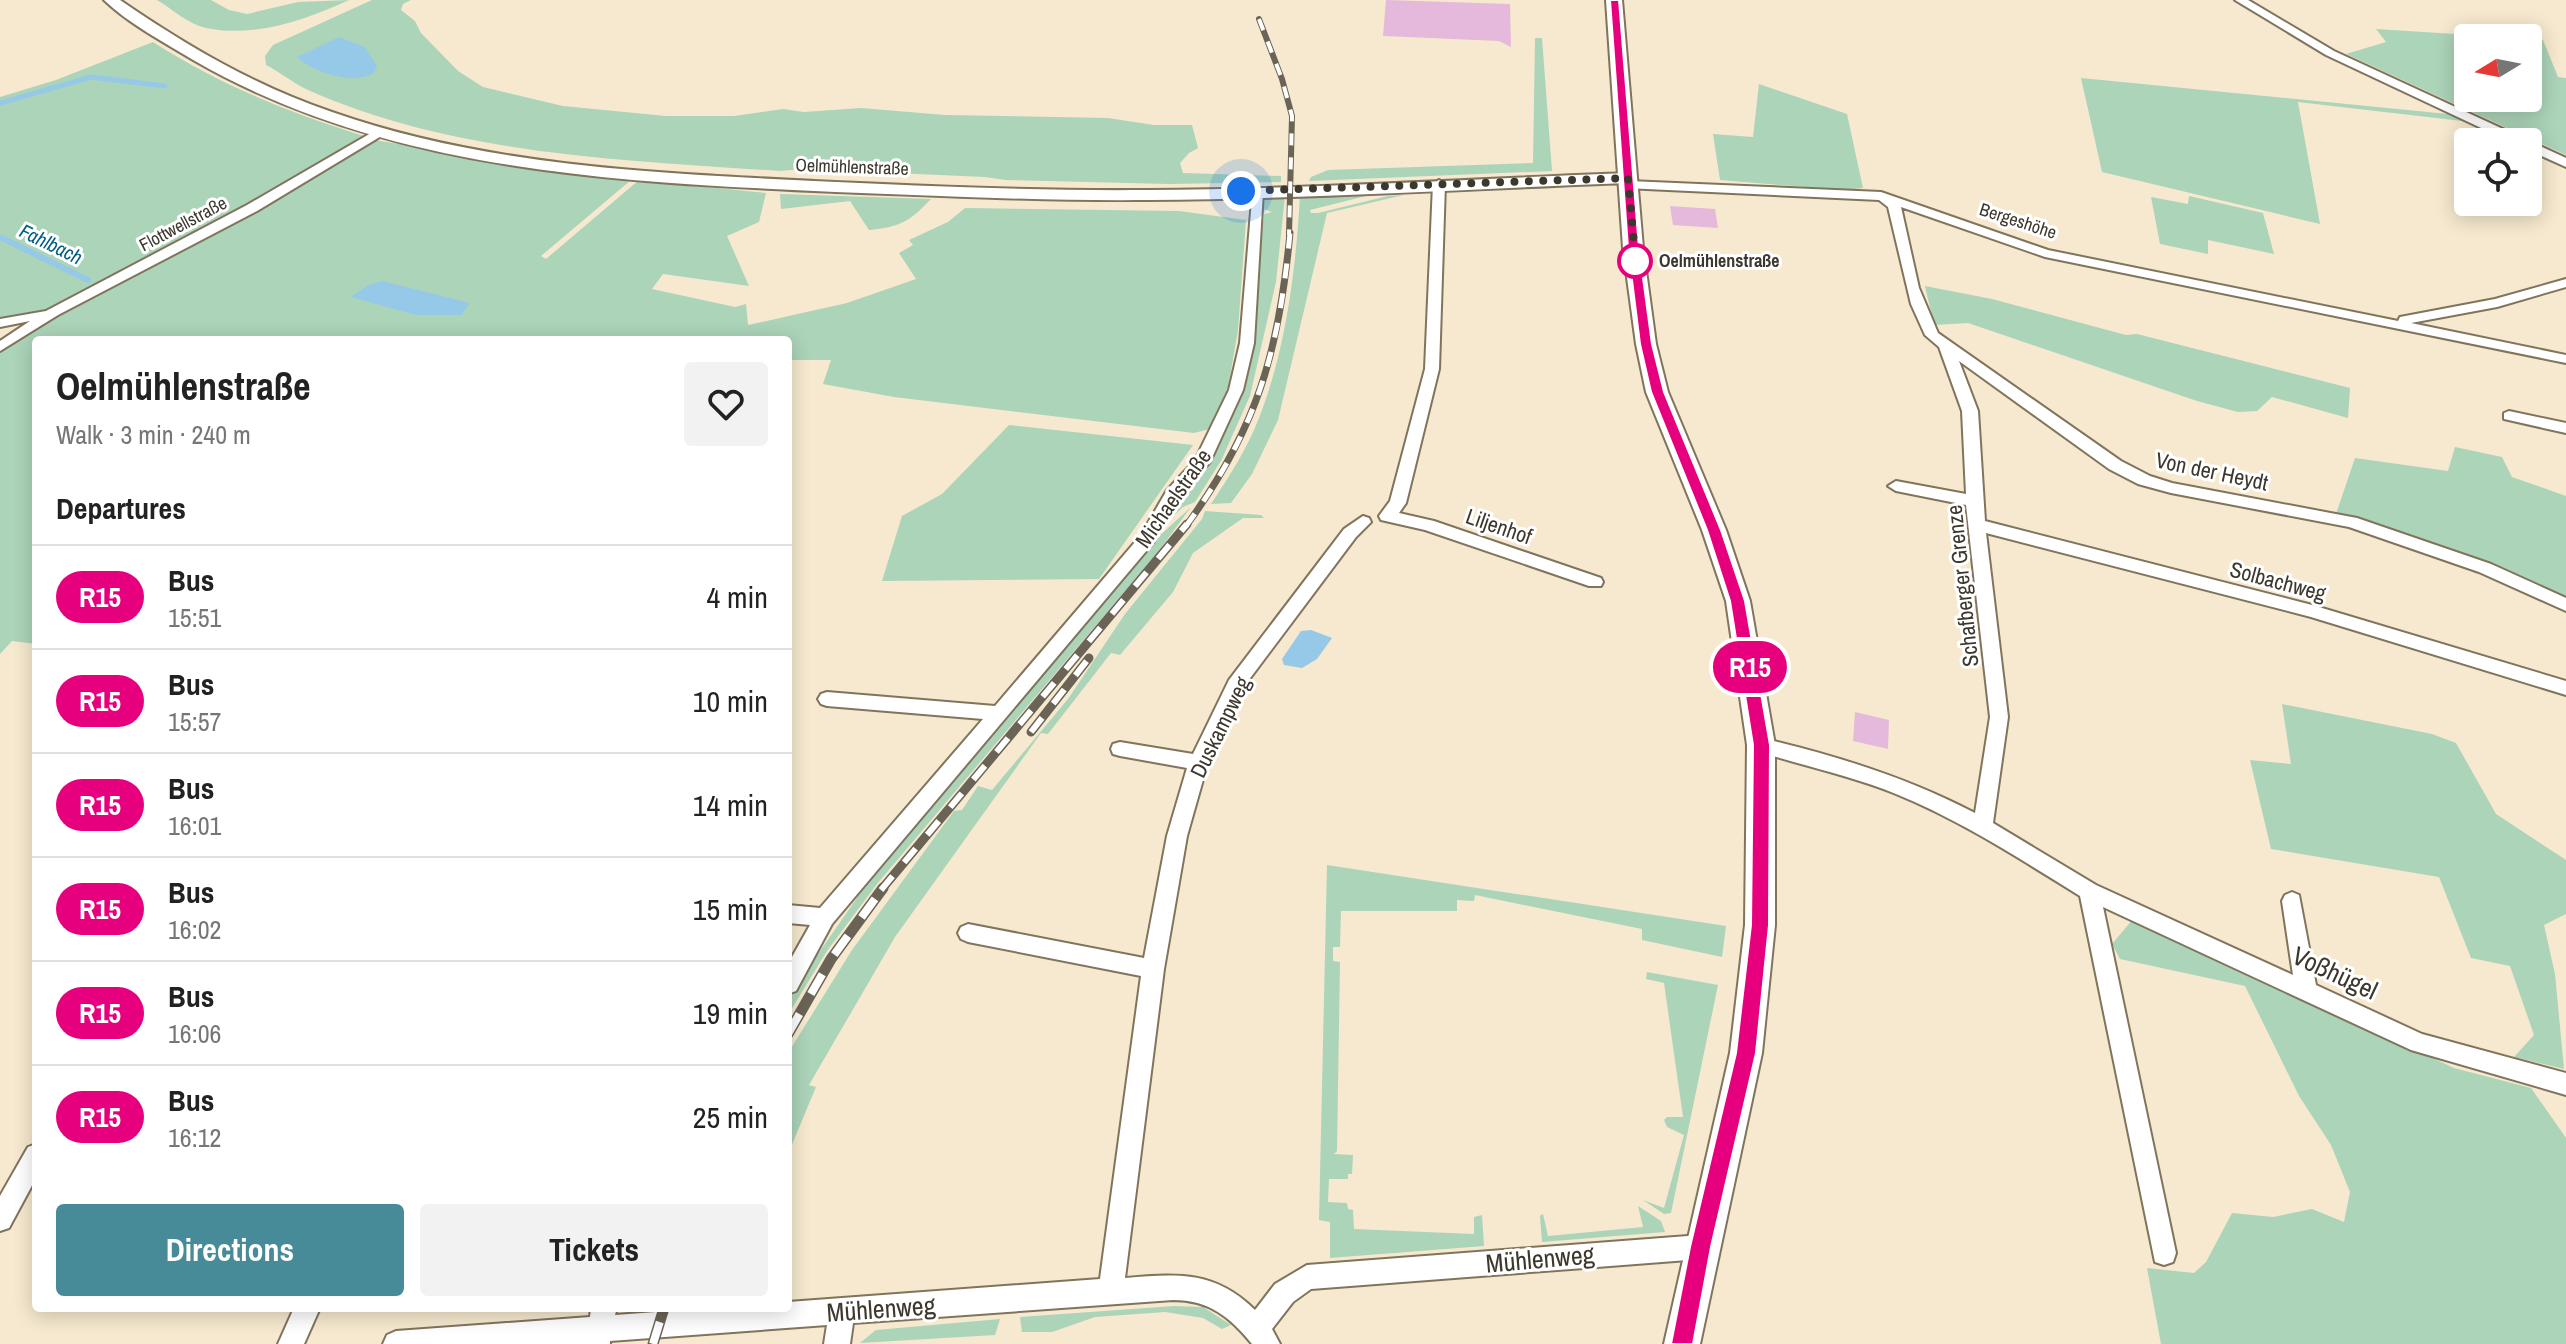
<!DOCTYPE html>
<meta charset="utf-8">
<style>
body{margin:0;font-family:"Archivo Narrow",sans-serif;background:#f2f2f2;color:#222;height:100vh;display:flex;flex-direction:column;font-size:30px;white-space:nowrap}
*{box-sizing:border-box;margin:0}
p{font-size:26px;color:#767676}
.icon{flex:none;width:44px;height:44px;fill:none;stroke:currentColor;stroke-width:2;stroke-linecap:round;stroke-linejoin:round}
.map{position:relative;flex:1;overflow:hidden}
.sheet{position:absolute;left:32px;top:336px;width:760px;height:976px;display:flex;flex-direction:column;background:#fff;border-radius:8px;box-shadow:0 4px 20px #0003}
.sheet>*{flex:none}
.badge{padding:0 16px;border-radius:26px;font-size:28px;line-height:52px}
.needle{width:52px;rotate:260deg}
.tools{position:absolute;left:2454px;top:24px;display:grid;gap:16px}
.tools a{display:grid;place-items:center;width:88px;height:88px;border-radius:8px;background:#fff;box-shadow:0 4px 20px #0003;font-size:40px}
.you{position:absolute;width:40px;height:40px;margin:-20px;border:6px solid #fff;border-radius:50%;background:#1a73e8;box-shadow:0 0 0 12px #1a73e833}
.map>.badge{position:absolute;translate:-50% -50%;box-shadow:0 0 0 4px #fff}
h2{padding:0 24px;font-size:30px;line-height:72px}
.round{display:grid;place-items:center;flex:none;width:84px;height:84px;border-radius:8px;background:#f2f2f2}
.summary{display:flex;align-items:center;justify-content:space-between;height:136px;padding:0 24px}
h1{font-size:38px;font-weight:700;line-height:60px}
.action{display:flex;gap:16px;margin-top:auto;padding:16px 24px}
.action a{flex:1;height:92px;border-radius:8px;background:#468b97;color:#fff;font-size:32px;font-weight:700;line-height:92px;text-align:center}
.action a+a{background:#f2f2f2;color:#222}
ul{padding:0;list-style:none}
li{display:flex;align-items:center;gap:24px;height:104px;padding:0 24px;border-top:2px solid #e0e0e0}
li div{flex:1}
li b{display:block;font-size:30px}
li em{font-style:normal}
li .badge{min-width:88px;font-weight:700;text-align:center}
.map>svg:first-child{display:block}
</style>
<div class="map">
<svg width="2566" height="1344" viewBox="0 0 2566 1344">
<rect width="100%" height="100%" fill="#f6e9cf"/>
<g fill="#acd4b9">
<path d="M 157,0 L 211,0 L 229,10 L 247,14 L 298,2 L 349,0 C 306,20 254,38 206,28 C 188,24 172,9 157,0 Z"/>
<path d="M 372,0 L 411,0 L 403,4 L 401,10 L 415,21 L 421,33 L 458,71 L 483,87 L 563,106 L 666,116 L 734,116 L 783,109 L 804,112 L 861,108 L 945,115 L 1108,118 L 1154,125 L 1192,125 L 1198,148 L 1189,153 L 1180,163 L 1183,173 L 1281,176 L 1281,182 L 1169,184 L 1005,180 L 985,177 L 803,169 L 780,171 C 622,160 454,155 308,90 C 293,83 280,72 266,65 L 265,56 L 273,45 Z"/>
<path d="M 2376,29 L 2519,38 L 2468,38 L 2468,98 L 2528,98 L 2528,39 L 2543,40 L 2558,77 L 2566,78 L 2566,155 L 2346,54 L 2386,42 Z"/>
<path d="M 1535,38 L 1542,38 L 1552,171 L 1309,181 L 1311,177 L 1328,170 L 1533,163 Z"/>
<path d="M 153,42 C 224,87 288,112 367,137 L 253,205 L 54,309 L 0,320 L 0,97 L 56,80 Z"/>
<path d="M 2081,78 L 2448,114 L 2462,121 L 2298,102 L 2320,224 L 2102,172 Z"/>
<path d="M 1759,84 L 1847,114 L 1863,188 L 1843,190 L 1720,180 L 1713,134 L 1753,137 Z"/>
<path d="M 374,140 L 631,180 L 541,256 L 546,259 L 639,180 L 766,193 L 759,222 L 727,236 L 749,286 L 663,274 L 652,289 L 735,307 L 746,304 L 748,325 L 847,303 L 916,279 L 899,253 L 913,245 L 909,240 L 948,222 L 965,208 L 1179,211 L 1246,220 L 1238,330 L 1228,388 L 1210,429 L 1194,433 L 894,397 L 823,384 L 831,360 L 788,360 L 788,340 L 36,340 L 36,644 L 12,641 L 0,654 L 0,353 L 23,336 Z"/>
<path d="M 1386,191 L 1310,210 L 1311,213 L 1318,213 L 1388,196 L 1404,195 L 1327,213 L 1278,420 L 1252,474 L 1231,503 L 1211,504 C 1229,477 1247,449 1259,418 C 1286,349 1296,269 1300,195 Z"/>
<path d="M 780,194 L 931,199 C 909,222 900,227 869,230 L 850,201 L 781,209 Z"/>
<path d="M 1285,196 L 1276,282 L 1250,396 L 1221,461 L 1195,502 L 1183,507 L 1158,531 L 1165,515 L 1222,432 L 1252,323 L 1264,214 L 1272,212 L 1263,209 L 1262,200 L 1266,197 Z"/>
<path d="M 2189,196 L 2263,213 L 2274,254 L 2208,240 L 2208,254 L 2160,244 L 2151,197 L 2188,204 Z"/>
<path d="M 1925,286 L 1992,299 L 2126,335 L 2137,334 L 2350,388 L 2348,418 L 2272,397 L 2257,411 L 2238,412 L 2197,401 L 1968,323 L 1934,325 Z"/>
<path d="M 1009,425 L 1193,445 L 1099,579 L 882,581 L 902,516 L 942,494 Z"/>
<path d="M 2455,447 L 2502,457 L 2512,477 L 2566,496 L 2566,601 L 2466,554 L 2336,514 L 2355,458 L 2448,471 Z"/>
<path d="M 1191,507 L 1158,552 L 877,884 L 827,951 L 788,1015 L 788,997 L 884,859 L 1144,550 Z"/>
<path d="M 1205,511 L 1261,515 L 1264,518 L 1243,518 L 1193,553 L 1173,592 L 1120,655 L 1111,653 L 1048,734 L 1041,733 L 895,937 L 809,1085 L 816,1087 L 788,1154 L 788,1053 L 852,950 L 954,811 L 962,810 L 978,786 L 992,790 L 1068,699 L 1125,614 L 1202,519 Z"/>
<path d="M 2282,704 L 2432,734 L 2456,743 L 2496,814 L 2566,860 L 2566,914 L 2544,925 L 2555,974 L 2564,1069 L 2514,1057 L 2534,1035 L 2510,966 L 2471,958 L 2439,877 L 2271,849 L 2250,760 L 2291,764 Z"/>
<path d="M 1327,865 L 1726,926 L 1722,957 L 1642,940 L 1642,929 L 1475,895 L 1474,901 L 1457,900 L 1457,911 L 1341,911 L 1340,947 L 1333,947 L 1333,961 L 1340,962 L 1337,1151 L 1334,1154 L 1353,1155 L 1352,1174 L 1348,1174 L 1348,1179 L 1329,1179 L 1328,1202 L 1347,1203 L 1348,1209 L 1353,1210 L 1354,1229 L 1474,1234 L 1474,1217 L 1482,1215 L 1484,1246 L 1330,1258 L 1330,1222 L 1319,1220 Z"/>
<path d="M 2134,918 L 2454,1068 L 2531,1088 L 2566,1138 L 2566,1344 L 2161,1344 L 2147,1268 L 2194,1273 L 2206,1262 L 2232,1213 L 2273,1217 L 2312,1209 L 2344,1222 L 2350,1192 L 2331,1145 L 2299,1096 L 2245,986 L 2120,959 L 2112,944 Z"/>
<path d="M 1647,972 L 1718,985 L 1671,1213 L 1664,1214 L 1643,1200 L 1664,1208 L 1684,1135 L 1667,1127 L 1664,1120 L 1667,1117 L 1683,1117 L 1664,983 L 1646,979 Z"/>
<path d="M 1638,1206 L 1661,1221 L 1665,1232 L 1542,1242 L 1540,1216 L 1543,1214 L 1548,1236 L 1643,1227 Z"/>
<path d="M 1174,1306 L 1203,1307 L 1231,1325 L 1222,1329 L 1203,1318 L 1165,1312 L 1095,1317 L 1052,1332 L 1022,1332 L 1020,1317 Z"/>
<path d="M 1000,1319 L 995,1335 L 860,1343 L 876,1330 Z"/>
</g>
<g fill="#96c8e8">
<path d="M 339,37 L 365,47 L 377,66 L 374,73 C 353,86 313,72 297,57 Z"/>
<path d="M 382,281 L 470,303 L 461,315 L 416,315 L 351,297 L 368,285 Z"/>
<path d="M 1311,630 L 1332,638 L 1317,659 L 1302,668 L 1284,665 L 1282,659 L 1301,631 Z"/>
</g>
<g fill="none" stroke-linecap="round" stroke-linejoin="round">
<path stroke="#96c8e8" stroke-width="5" d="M 0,103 L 91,77 L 165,86"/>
<path stroke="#96c8e8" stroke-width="6" d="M 0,237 L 88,280"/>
</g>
<g fill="#e5b9dc">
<path d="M 1386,0 L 1510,4 L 1511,47 L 1499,41 L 1383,36 Z"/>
<path d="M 1670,206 L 1715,209 L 1718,228 L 1673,225 Z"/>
<path d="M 1855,712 L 1889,720 L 1888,749 L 1853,741 Z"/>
</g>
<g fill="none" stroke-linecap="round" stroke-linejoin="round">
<defs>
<g id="minor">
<path d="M 2235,0 L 2248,0 L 2334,51 L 2566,158 L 2566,167 L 2528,150 L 2528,142 L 2511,142 L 2326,55 Z"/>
<path d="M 378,129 L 388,132 L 257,211 L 58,315 L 0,351 L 0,341 L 30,321 L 0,327 L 0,319 L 46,311 L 247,205 Z"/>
<path d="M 1439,180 L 1445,184 L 1439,369 L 1406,503 L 1399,513 L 1434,521 L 1601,578 L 1603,582 L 1601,586 L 1589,586 L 1425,530 L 1381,520 L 1379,516 L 1390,501 L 1425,369 L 1433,184 Z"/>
<path d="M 1629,181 L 1881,192 L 2048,250 L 2398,321 L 2400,317 L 2495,299 L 2566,279 L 2566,287 L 2497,307 L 2411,323 L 2566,355 L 2566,363 L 2045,257 L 1901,207 L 1919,288 L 1938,333 L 2121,461 L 2150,476 L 2172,483 L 2357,518 L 2491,564 L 2566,598 L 2566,611 L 2479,572 L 2349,527 L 2171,493 L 2138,484 L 2109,469 L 1959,361 L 1978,411 L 1985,521 L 2312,605 L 2566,681 L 2566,695 L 2311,617 L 1986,533 L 2008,717 L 1993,823 L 2096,885 L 2293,975 L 2282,901 L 2285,895 L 2292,892 L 2299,895 L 2316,985 L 2422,1034 L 2566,1073 L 2566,1095 L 2411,1050 L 2103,907 L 2176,1253 L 2173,1262 L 2164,1265 L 2155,1262 L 2080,896 C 2020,859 1962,821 1896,794 C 1850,775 1802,766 1754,750 L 1752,745 L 1754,740 L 1761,738 C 1835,755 1908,778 1975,813 L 1990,717 L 1966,505 L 1896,491 L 1888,486 L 1896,481 L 1966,494 L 1962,411 L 1939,347 L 1925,335 L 1911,304 L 1888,207 L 1879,200 L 1625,188 L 1623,185 Z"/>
<path d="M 1253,188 L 1263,191 L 1254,343 L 1243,390 L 1210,462 L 1179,497 L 1153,543 L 832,924 L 796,991 L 788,994 L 788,964 L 810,925 L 788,923 L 788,905 L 820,908 L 983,719 L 827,706 L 821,704 L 818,699 L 821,694 L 827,692 L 995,706 L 1141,535 L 1167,490 L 1195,460 L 1229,390 L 1240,343 Z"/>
<path d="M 2509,411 L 2566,423 L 2566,433 L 2504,419 L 2504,413 Z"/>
<path d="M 1363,516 L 1369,518 L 1371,522 L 1356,537 L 1242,689 L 1208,762 L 1187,836 L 1164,969 L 1125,1278 C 1178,1274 1214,1270 1255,1310 L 1275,1284 L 1307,1265 L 1701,1235 L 1710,1238 L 1713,1247 L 1710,1256 L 1701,1259 L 1311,1289 L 1293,1302 L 1272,1329 L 1280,1344 L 1252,1344 C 1230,1317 1209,1300 1173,1300 L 853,1323 L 850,1344 L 824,1344 L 827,1325 L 610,1341 L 610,1344 L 383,1344 L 387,1335 L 396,1331 L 590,1317 L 591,1308 L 617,1308 L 615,1315 L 711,1308 L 788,1308 L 788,1302 L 1100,1279 L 1141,976 L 968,942 L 961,939 L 958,933 L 961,927 L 968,924 L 1144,958 L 1167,836 L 1187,768 L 1120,756 L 1113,754 L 1111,749 L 1113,744 L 1120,742 L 1193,754 L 1229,680 L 1344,529 Z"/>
<path d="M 36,1144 L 36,1178 L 9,1228 L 0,1231 L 0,1196 L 28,1147 Z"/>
<path d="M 294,1308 L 320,1308 L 304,1344 L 278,1344 Z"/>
</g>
<path id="tertiary" d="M 104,0 L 120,0 C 187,46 255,86 332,112 C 486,166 653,173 814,181 C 925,186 1036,191 1147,190 C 1308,189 1468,179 1628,173 L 1636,178 L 1628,183 C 1468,189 1309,199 1149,200 C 1044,201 940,196 835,192 C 618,182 388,172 195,61 C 165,43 129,24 104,0 Z"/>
<path id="secondary" d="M 1606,0 L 1622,0 L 1643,248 L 1656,344 L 1668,392 L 1726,530 L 1750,601 L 1775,745 L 1775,925 L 1762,1053 L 1700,1344 L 1664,1344 L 1730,1053 L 1745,925 L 1747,745 L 1726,601 L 1702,530 L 1646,392 L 1636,344 L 1623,248 Z"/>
</defs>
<use href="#minor" stroke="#80745d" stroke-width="4"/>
<use href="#tertiary" stroke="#80745d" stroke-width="4"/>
<use href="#secondary" stroke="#80745d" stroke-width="4"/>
<use href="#minor" fill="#fff" fill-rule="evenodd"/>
<use href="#tertiary" fill="#fff" fill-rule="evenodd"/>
<use href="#secondary" fill="#fff" fill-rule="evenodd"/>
<defs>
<path id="rail-far3" d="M 1259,19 L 1282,79 L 1292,116 L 1289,235"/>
<path id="rail-far2" d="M 1186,526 C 1257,429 1279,352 1290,233"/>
<g id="rail-far1">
<path d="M 1031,732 L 1089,658"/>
<path d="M 881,890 L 1187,524"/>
</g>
<g id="rail">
<path d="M 788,1034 L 831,959 L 883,888"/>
<path d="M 653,1344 L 664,1308"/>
</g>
</defs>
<use href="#rail-far3" stroke="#6b6456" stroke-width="6"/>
<use href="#rail-far2" stroke="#6b6456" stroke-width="7"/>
<use href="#rail-far1" stroke="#6b6456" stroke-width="9"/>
<use href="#rail" stroke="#6b6456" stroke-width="11"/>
<use href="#rail-far3" stroke="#fff" stroke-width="4" stroke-dasharray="12" stroke-linecap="butt"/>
<use href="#rail-far2" stroke="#fff" stroke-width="5" stroke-dasharray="15" stroke-linecap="butt"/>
<use href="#rail-far1" stroke="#fff" stroke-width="6" stroke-dasharray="18" stroke-linecap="butt"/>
<use href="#rail" stroke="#fff" stroke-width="8" stroke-dasharray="23" stroke-linecap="butt"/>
</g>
<path fill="#e6007e" stroke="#fff" stroke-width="2" d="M 1610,0 L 1619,0 L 1639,248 L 1652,344 L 1664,392 L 1721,530 L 1745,601 L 1770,745 L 1769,925 L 1756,1053 L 1711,1247 L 1693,1344 L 1671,1344 L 1690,1247 L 1736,1053 L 1751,925 L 1753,745 L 1730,601 L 1707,530 L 1651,392 L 1640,344 L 1628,248 Z"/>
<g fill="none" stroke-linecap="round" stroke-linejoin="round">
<path stroke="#3d382e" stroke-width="8" stroke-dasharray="0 14.4" d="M 1241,191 L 1628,178 L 1636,264 L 1635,261"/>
</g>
<circle fill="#fff" stroke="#e6007e" stroke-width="4" cx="1635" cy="261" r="16"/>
<g text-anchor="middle" stroke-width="6" stroke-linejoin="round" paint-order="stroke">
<g font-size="18" fill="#3d382e" stroke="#fff">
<text transform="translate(852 167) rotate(2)" y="6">Oelmühlenstraße</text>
<text transform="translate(2018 221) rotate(18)" y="6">Bergeshöhe</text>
<text transform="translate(183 224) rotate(-28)" y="6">Flottwellstraße</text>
</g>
<g font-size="18" font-weight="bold" fill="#3d382e" stroke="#fff" text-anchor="start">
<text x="1659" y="267">Oelmühlenstraße</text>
</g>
<g font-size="20" font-style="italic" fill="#005e86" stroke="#fff">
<text transform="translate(51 244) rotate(26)" y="7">Fahlbach</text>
</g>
<g font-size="22" fill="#3d382e" stroke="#fff">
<text transform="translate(2212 471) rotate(12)" y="8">Von der Heydt</text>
<text transform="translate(1173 498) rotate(-55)" y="8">Michaelstraße</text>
<text transform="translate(1499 526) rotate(19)" y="8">Liljenhof</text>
<text transform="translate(2278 581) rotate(15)" y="8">Solbachweg</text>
<text transform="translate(1962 586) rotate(-96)" y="8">Schafberger Grenze</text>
<text transform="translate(1220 727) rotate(-64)" y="8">Duskampweg</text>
</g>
<g font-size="26" fill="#3d382e" stroke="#fff">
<text transform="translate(2335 973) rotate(25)" y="9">Voßhügel</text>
<text transform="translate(1540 1259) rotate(-5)" y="9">Mühlenweg</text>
<text transform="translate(881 1309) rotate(-4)" y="9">Mühlenweg</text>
</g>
</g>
</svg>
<div class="tools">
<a><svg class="needle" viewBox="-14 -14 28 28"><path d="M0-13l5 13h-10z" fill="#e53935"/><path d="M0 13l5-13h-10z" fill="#767676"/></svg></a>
<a><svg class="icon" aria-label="locate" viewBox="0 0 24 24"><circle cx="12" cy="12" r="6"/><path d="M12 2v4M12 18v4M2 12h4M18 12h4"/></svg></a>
</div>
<div class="you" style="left:1241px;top:191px"></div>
<b class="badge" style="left:1750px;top:667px;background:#e6007e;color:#fff">R15</b>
<section class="sheet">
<div class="summary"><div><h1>Oelmühlenstraße</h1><p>Walk · 3 min · 240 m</p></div><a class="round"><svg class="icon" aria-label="heart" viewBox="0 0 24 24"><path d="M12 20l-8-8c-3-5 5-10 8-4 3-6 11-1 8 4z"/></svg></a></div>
<h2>Departures</h2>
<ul>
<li><span class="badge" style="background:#e6007e;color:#fff">R15</span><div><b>Bus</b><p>15:51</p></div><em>4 min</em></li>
<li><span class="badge" style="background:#e6007e;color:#fff">R15</span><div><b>Bus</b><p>15:57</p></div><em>10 min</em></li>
<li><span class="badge" style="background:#e6007e;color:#fff">R15</span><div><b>Bus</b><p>16:01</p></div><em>14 min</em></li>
<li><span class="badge" style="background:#e6007e;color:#fff">R15</span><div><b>Bus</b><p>16:02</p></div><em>15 min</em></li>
<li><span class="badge" style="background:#e6007e;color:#fff">R15</span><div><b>Bus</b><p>16:06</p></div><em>19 min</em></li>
<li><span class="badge" style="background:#e6007e;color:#fff">R15</span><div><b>Bus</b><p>16:12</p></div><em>25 min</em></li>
</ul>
<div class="action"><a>Directions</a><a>Tickets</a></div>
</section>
</div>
